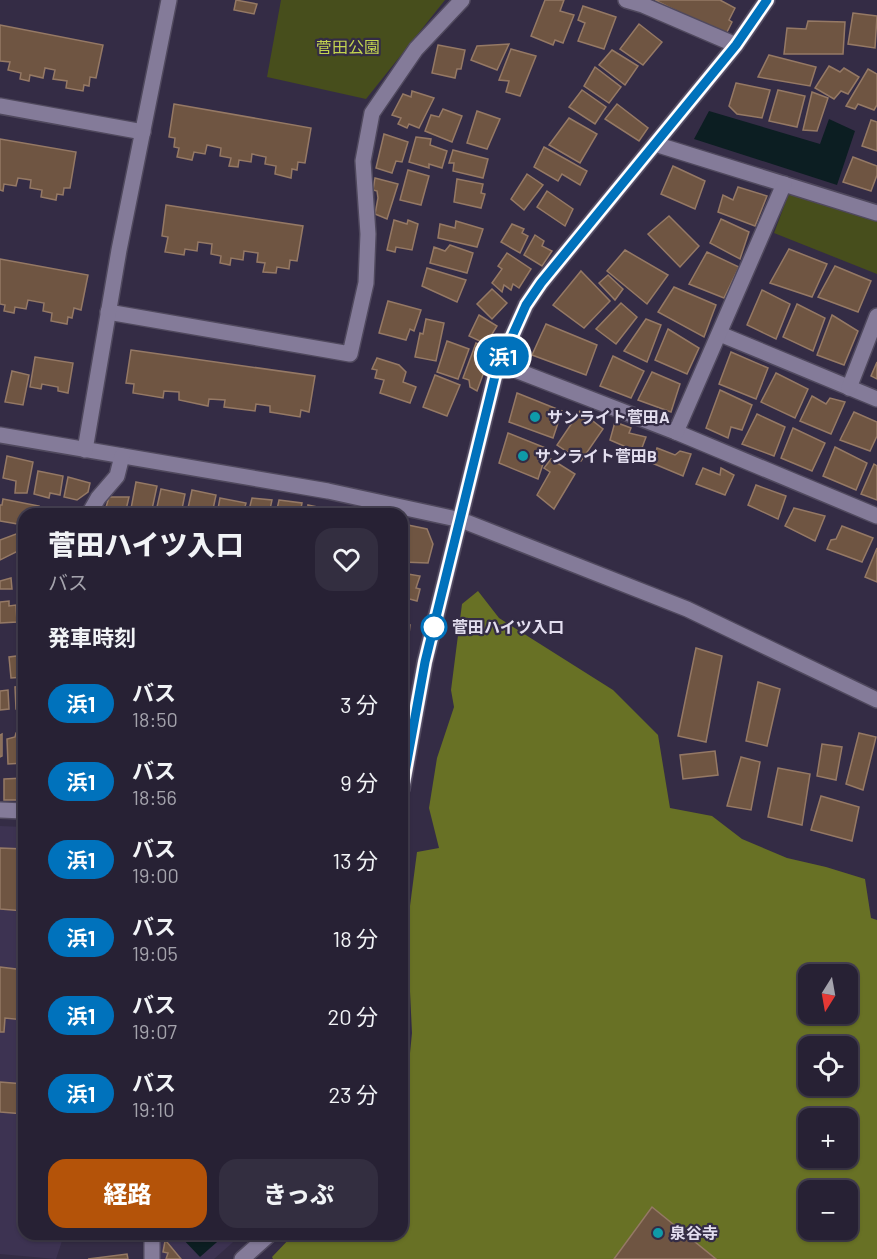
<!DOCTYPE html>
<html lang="ja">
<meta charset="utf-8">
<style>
body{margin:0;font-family:Barlow,"Noto Sans JP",sans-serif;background:#332e40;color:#f1f3f6;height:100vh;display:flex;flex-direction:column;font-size:22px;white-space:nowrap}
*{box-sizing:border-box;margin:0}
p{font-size:20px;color:#a4a3ac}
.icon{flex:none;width:33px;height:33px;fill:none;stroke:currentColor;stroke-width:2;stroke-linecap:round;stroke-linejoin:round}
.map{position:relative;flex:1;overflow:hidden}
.panel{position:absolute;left:18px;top:508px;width:390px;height:732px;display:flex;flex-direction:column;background:#272134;border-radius:18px;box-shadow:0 2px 4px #0004,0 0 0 2px #433e4f}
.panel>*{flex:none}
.badge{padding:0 12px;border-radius:20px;font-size:21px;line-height:39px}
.needle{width:39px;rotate:191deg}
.fabs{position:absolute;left:798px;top:964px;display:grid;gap:12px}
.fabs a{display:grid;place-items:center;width:60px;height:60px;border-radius:12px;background:#272134;box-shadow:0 2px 4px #0004,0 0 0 2px #433e4f;font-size:30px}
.map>.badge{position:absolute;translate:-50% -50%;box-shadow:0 0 0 3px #fff}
h2{padding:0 30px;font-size:22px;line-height:54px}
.round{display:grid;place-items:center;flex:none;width:63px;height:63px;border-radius:18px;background:#332e40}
.head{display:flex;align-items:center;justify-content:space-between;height:102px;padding:0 30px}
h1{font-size:28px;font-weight:800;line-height:45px}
.primary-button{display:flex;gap:12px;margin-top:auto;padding:12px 30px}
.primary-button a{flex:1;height:69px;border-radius:18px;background:#b45309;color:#fff;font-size:24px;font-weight:800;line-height:69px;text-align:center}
.primary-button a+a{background:#332e40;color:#f1f3f6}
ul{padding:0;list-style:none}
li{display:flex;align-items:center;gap:18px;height:78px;padding:0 30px}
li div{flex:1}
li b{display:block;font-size:22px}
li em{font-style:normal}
li .badge{min-width:66px;font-weight:700;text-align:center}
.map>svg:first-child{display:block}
</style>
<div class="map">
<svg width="877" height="1259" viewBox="0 0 877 1259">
<rect width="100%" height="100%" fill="#342c45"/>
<g fill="#3d3352">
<path d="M 0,826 L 24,827 L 24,1234 L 64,1235 L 56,1259 L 0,1254 Z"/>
<path d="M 161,1235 L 241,1235 L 214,1259 L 160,1259 Z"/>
</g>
<g fill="#474e1c">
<path d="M 281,0 L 445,0 L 366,99 L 267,77 Z"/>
<path d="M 789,193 L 877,221 L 877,274 L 774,233 Z"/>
</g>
<path fill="#687125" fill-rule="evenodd" d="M 478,591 L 499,618 L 613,690 L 658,735 L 670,808 L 712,816 L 742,839 L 787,858 L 826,867 L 865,879 L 871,918 L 877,920 L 877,1259 L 273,1259 L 272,1257 L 293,1235 L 402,1234 L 402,1093 L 407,1083 L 412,1033 L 407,929 L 417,852 L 439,848 L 429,808 L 437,758 L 454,707 L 451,690 L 462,604 ZM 808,975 L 848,975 L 848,1014 L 808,1014 ZM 808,1047 L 848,1047 L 848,1086 L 808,1086 ZM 808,1119 L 848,1119 L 848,1158 L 808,1158 ZM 808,1191 L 848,1191 L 848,1230 L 808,1230 Z"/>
<g fill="#0c1e22">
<path d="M 709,111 L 820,144 L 829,119 L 855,131 L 837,185 L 694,139 Z"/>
<path d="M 179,1235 L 225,1235 L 200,1257 Z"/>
</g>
<g fill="#6f5542" stroke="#957965" stroke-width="1.5">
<path d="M 236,0 L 257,4 L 254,14 L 234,10 Z"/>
<path d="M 545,0 L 564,0 L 560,11 L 574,15 L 563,43 L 555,40 L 553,45 L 531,36 Z"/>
<path d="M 655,0 L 720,0 L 735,8 L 729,20 L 732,22 L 725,36 Z"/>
<path d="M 583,6 L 616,17 L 604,49 L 578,41 L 585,23 L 578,20 Z"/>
<path d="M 853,13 L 877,16 L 875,48 L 848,44 Z"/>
<path d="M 808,21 L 845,22 L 843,54 L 784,54 L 787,28 L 806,29 Z"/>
<path d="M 639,24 L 662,42 L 643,65 L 620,49 Z"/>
<path d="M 0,25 L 103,45 L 96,78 L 90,77 L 89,86 L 84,85 L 83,91 L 66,88 L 67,81 L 53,79 L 55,70 L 45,68 L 43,78 L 30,75 L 29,81 L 20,79 L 21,73 L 8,70 L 10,62 L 0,61 Z"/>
<path d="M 509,44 L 497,70 L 471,60 L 477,46 Z"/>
<path d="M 438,45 L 465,50 L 461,69 L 457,69 L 455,78 L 432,73 Z"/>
<path d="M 511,49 L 536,56 L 520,96 L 506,92 L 509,81 L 499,80 Z"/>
<path d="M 612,50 L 638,66 L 625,85 L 599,65 Z"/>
<path d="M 769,55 L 816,67 L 810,86 L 758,77 Z"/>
<path d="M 829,66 L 840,72 L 844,68 L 859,77 L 848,94 L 841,91 L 834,99 L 815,88 Z"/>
<path d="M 595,67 L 621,87 L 609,103 L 584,86 Z"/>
<path d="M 868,69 L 877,74 L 877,105 L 874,110 L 858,104 L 855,109 L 846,106 Z"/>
<path d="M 736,83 L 770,90 L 762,118 L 737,114 L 729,106 Z"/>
<path d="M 582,90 L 606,107 L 595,124 L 569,107 Z"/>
<path d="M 778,90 L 805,96 L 797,127 L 769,121 Z"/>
<path d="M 412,91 L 434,98 L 419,128 L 409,124 L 407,128 L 398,124 L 401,118 L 392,115 L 403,94 L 411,97 Z"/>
<path d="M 812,92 L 828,98 L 817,131 L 803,130 Z"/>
<path d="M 174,104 L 311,128 L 305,163 L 298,162 L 297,170 L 292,169 L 291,178 L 275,174 L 276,166 L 265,164 L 266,157 L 252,154 L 251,162 L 239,160 L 238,167 L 229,166 L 231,158 L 220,156 L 221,148 L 207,145 L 205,154 L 194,152 L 192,160 L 177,157 L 179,148 L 174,147 L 175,138 L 169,137 Z"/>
<path d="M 617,104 L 648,128 L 639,141 L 605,119 Z"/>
<path d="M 443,109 L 462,116 L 452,142 L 425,131 L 431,115 L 439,117 Z"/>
<path d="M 477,111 L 500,119 L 487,149 L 467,143 Z"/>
<path d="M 569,118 L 597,134 L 580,163 L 549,145 Z"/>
<path d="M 871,120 L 877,122 L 877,151 L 862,146 Z"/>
<path d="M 384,134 L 408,142 L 402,162 L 396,161 L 392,173 L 376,168 Z"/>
<path d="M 416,137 L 431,139 L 430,145 L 447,151 L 442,168 L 429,164 L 429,168 L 409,162 Z"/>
<path d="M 0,139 L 76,152 L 70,188 L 64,188 L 63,195 L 57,194 L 56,200 L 41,197 L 42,190 L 30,188 L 31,180 L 18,178 L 16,186 L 4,184 L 3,191 L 0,190 Z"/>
<path d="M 544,147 L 587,171 L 580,185 L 562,174 L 558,181 L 534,167 Z"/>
<path d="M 453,150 L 488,159 L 483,178 L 453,171 L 454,163 L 449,163 Z"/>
<path d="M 853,157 L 877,166 L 877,175 L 871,191 L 843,182 Z"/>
<path d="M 673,166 L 705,181 L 695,209 L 661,194 Z"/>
<path d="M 408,170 L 429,176 L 421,205 L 400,200 Z"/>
<path d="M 527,174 L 543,185 L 524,210 L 511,199 Z"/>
<path d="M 375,178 L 398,184 L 387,219 L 375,214 L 378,198 L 377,191 L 373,190 Z"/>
<path d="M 457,179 L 483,184 L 481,193 L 485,194 L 481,208 L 454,202 Z"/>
<path d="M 738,187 L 767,196 L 755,226 L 718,212 L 723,195 L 733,200 Z"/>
<path d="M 547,191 L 573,209 L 565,226 L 537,207 Z"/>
<path d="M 166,205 L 303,226 L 297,261 L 290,260 L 289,269 L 277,267 L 276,273 L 263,272 L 265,263 L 257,262 L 258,253 L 244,251 L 243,260 L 231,258 L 230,265 L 220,263 L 221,256 L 211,254 L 212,244 L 198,242 L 197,251 L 185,249 L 184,255 L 165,252 L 168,237 L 162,236 Z"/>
<path d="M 669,216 L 699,246 L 680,267 L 648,234 Z"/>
<path d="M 721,219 L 749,232 L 740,259 L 710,243 Z"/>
<path d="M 394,220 L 407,224 L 408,220 L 418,224 L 412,250 L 396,247 L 395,252 L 387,250 Z"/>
<path d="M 456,221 L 483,229 L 477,247 L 438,238 L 440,224 L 455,228 Z"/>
<path d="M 512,224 L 524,229 L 522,233 L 528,236 L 520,253 L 501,242 Z"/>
<path d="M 535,235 L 544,241 L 542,246 L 552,251 L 542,266 L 524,255 Z"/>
<path d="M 450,245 L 473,253 L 467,273 L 430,263 L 434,247 L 445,251 Z"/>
<path d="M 789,249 L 827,264 L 812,297 L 770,283 Z"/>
<path d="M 625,250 L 668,275 L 647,304 L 607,271 Z"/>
<path d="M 707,252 L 739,267 L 724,298 L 689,284 Z"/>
<path d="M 507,253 L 531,269 L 519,288 L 513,284 L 511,290 L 504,285 L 502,292 L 492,283 L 502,269 L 498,266 Z"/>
<path d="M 0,259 L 88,275 L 81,310 L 74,308 L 72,318 L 68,317 L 67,324 L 51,321 L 52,313 L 43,311 L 44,303 L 28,300 L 26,309 L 15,307 L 14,313 L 4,311 L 5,305 L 0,304 Z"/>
<path d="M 835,266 L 871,281 L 858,312 L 818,297 Z"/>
<path d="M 427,268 L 466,280 L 457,302 L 422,286 Z"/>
<path d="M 581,271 L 610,301 L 584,328 L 553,305 Z"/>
<path d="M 608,275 L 623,289 L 615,300 L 599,283 Z"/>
<path d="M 674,287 L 716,305 L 704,337 L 658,312 Z"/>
<path d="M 492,289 L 507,303 L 492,319 L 477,304 Z"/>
<path d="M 762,290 L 790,304 L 776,339 L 747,325 Z"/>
<path d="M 388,301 L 421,310 L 414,331 L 410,329 L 406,340 L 379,333 Z"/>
<path d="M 621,303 L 637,317 L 616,344 L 596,329 Z"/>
<path d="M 797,304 L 825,318 L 813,351 L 783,337 Z"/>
<path d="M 479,315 L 497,326 L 486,344 L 469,336 Z"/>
<path d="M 832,315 L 858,331 L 844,365 L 817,355 Z"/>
<path d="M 426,319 L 444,323 L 436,361 L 415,357 L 420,333 L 423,334 Z"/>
<path d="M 646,319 L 661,325 L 647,362 L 624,351 Z"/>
<path d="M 546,324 L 597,345 L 586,375 L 532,355 Z"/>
<path d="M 668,329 L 699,348 L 687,374 L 655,360 Z"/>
<path d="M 447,341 L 469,349 L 458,379 L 437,372 Z"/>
<path d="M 476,343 L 492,350 L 477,391 L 470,387 L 469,380 L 463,378 Z"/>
<path d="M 131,350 L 315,376 L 309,412 L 301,410 L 300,417 L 270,412 L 270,406 L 256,404 L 255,411 L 224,407 L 225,400 L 209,399 L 208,406 L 179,400 L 179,392 L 164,391 L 163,398 L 133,393 L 134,384 L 126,383 Z"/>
<path d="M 731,352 L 768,368 L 756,399 L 719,384 Z"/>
<path d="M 613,356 L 644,371 L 631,398 L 600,386 Z"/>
<path d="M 35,357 L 73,363 L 68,393 L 58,391 L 58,387 L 42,384 L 41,389 L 30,387 Z"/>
<path d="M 377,358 L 399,365 L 406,372 L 403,382 L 416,387 L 410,403 L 380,393 L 384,380 L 375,378 L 377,370 L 372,369 Z"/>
<path d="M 877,362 L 877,379 L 871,376 Z"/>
<path d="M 12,371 L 29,375 L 23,405 L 5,402 Z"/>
<path d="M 652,372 L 680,384 L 671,412 L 638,400 Z"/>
<path d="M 776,373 L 808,389 L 795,418 L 761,402 Z"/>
<path d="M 435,375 L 460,385 L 447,416 L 423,407 Z"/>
<path d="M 720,390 L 752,405 L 742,430 L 731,427 L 728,438 L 706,428 Z"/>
<path d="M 517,393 L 562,411 L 553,438 L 509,422 Z"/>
<path d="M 812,396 L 826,404 L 830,398 L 845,402 L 831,434 L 800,421 Z"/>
<path d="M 580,411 L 603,429 L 581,461 L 557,445 Z"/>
<path d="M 854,412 L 877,422 L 877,436 L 870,451 L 840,440 Z"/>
<path d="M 757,414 L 785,427 L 774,456 L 742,444 Z"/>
<path d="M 615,422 L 631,428 L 629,433 L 646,437 L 640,453 L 610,440 Z"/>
<path d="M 793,428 L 825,443 L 812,471 L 781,458 Z"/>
<path d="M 508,433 L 548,449 L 538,479 L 499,463 Z"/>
<path d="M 835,447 L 867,463 L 856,490 L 823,476 Z"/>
<path d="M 657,448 L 675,455 L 680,451 L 691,454 L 683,476 L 652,463 Z"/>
<path d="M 7,456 L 33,462 L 27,493 L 15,493 L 16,481 L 3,478 Z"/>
<path d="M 551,459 L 575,474 L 554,509 L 537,495 L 550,472 L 544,468 Z"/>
<path d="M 874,464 L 877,466 L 877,500 L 861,494 Z"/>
<path d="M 703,468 L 720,475 L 721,468 L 734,475 L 725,495 L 696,484 Z"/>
<path d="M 38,471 L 63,476 L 60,495 L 50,493 L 49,498 L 34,494 Z"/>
<path d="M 68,477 L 90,483 L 88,492 L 77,500 L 64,497 Z"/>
<path d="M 136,482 L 157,486 L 151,514 L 130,514 Z"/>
<path d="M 756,485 L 786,496 L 778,519 L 748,505 Z"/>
<path d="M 161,489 L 185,494 L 181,514 L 166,514 L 167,510 L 157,507 Z"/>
<path d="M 192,490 L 216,495 L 212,514 L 194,514 L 195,510 L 188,508 Z"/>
<path d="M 109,497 L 129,497 L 125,514 L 104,514 Z"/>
<path d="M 220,498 L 246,503 L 243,514 L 217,514 Z"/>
<path d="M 252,498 L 272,500 L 269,514 L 248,514 Z"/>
<path d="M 3,499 L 39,506 L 37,514 L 24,514 L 24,525 L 0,521 L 0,505 L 2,505 Z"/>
<path d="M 279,500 L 302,503 L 300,514 L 276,514 Z"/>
<path d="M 308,505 L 332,510 L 331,514 L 307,514 Z"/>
<path d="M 794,508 L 825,516 L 815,541 L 785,526 Z"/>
<path d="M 408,525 L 427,529 L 433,544 L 428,563 L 402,562 Z"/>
<path d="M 842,526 L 873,538 L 862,562 L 827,549 L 831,540 L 836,539 Z"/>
<path d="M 24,531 L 24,548 L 0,560 L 0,540 Z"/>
<path d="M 877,548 L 877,582 L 865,577 Z"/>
<path d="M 402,573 L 420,576 L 416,588 L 420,589 L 417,601 L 402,597 Z"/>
<path d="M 11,578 L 12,589 L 0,589 L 0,581 Z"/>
<path d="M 9,601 L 9,606 L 16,605 L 17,622 L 0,623 L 0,602 Z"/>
<path d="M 402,624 L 410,625 L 407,652 L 402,651 Z"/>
<path d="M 696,648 L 722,656 L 706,742 L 678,736 Z"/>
<path d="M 24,655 L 24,677 L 11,678 L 9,657 Z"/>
<path d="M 758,682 L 780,689 L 767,746 L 746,741 Z"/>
<path d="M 24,686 L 24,709 L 16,709 L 15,687 Z"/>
<path d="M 8,690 L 9,709 L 0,710 L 0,691 Z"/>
<path d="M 16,733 L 24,733 L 24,763 L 8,764 L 7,739 L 15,737 Z"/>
<path d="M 859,733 L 876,737 L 863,790 L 846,784 Z"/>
<path d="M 2,734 L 2,756 L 0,757 L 0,735 Z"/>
<path d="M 822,744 L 842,747 L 836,780 L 817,776 Z"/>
<path d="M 715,751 L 718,775 L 683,779 L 680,755 Z"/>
<path d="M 741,757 L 760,762 L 751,810 L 727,806 Z"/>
<path d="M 778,768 L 810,774 L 802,825 L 768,817 Z"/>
<path d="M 24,778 L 24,800 L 4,800 L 4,779 Z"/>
<path d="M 821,796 L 859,807 L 852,841 L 811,830 Z"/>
<path d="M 0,848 L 24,849 L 24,911 L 0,909 Z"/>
<path d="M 0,967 L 24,970 L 24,1020 L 5,1018 L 4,1032 L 0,1032 Z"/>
<path d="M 0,1082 L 24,1084 L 24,1114 L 0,1112 Z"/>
<path d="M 652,1207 L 716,1259 L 614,1259 Z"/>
<path d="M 70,1234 L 105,1234 L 70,1240 Z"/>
<path d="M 165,1241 L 167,1242 L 181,1259 L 166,1259 L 168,1253 L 163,1252 Z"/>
<path d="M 127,1254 L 128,1259 L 88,1259 Z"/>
</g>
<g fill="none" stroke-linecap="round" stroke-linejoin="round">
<defs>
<g id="minor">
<path d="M 626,0 L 643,5 L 736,45"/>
<path d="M 0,106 L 143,132"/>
<path d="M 655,144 L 877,213"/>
<path d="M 108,312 L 350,354 L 366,283 L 368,234 L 363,161 L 372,113 L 416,49 L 462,0"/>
<path d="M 720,334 L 877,399"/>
<path d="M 500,364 L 676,432 L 877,516"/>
<path d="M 849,388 L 877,316"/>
<path d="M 676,432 L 784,184"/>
<path d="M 0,435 L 328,491 L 461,520 L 687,609 L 877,700"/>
<path d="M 85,450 L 119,250 L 169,0"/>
<path d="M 89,514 L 98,498 L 117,476 L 122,456"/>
<path d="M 402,789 L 425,662 L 496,372 L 526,305 L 541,283 L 736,45 L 767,0"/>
<path d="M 0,810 L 24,811"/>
<path d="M 152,1259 L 152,1234"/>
<path d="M 242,1259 L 270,1234"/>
</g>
</defs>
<use href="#minor" stroke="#50495e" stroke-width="18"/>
<use href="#minor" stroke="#847b99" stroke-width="15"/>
</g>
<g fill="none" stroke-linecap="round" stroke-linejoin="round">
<defs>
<path id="line" d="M 402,789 L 425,662 L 496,372 L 526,305 L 541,283 L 736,45 L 767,0"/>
</defs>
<use href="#line" stroke="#fff" stroke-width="14"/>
<use href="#line" stroke="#0072bc" stroke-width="9"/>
</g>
<g fill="#0f9aa8" stroke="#342c45" stroke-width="2">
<circle cx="535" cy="417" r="6"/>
<circle cx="523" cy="456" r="6"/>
<circle cx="658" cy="1233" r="6"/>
</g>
<circle fill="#fff" stroke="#0072bc" stroke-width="3" cx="434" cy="627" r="12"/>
<g text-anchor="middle" stroke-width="4.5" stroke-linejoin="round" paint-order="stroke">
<g font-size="16" fill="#c3d450" stroke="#342c45">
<text x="348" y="53">菅田公園</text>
</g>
<g font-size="16" font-weight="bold" fill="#e3deef" stroke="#342c45" text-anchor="start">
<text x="547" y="423">サンライト菅田A</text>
<text x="535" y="462">サンライト菅田B</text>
<text x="670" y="1239">泉谷寺</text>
</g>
<g font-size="16" font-weight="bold" fill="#e3deef" stroke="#342c45" text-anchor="start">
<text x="452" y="633">菅田ハイツ入口</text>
</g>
</g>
</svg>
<div class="fabs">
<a><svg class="needle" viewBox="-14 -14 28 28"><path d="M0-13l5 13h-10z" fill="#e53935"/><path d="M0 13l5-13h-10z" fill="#a4a3ac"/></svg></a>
<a><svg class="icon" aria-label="locate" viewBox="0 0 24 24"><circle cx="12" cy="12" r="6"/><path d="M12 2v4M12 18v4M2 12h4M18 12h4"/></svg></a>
<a>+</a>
<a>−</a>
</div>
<b class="badge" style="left:503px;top:356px;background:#0072bc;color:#fff">浜1</b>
<section class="panel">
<div class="head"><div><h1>菅田ハイツ入口</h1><p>バス</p></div><a class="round"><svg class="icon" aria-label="heart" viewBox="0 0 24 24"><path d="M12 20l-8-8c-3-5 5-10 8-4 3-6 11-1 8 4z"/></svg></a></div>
<h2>発車時刻</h2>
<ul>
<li><span class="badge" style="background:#0072bc;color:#fff">浜1</span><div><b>バス</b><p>18:50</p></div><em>3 分</em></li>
<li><span class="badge" style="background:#0072bc;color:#fff">浜1</span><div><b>バス</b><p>18:56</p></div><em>9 分</em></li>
<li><span class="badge" style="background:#0072bc;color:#fff">浜1</span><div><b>バス</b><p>19:00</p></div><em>13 分</em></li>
<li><span class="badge" style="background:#0072bc;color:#fff">浜1</span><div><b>バス</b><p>19:05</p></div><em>18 分</em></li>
<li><span class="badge" style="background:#0072bc;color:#fff">浜1</span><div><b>バス</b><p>19:07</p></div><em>20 分</em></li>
<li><span class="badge" style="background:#0072bc;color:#fff">浜1</span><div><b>バス</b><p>19:10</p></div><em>23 分</em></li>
</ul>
<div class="primary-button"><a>経路</a><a>きっぷ</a></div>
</section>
</div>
